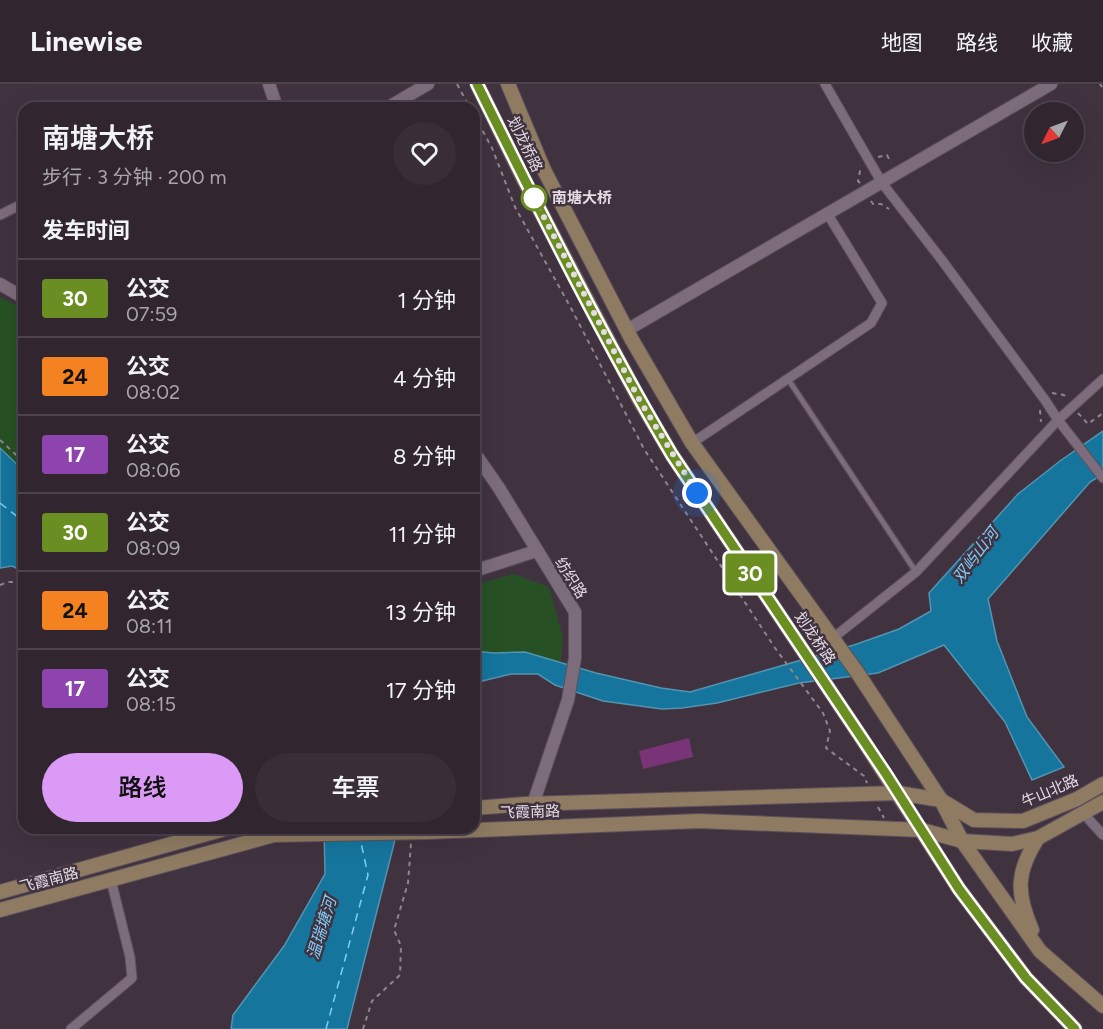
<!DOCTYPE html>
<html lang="zh">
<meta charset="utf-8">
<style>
body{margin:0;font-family:Figtree,"Noto Sans SC",sans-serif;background:#392e38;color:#f1f3f6;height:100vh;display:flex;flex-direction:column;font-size:22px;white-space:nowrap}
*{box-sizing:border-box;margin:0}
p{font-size:20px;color:#a8a5ab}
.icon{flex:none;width:33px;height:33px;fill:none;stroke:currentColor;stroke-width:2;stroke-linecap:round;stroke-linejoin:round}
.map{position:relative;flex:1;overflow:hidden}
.drawer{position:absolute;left:18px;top:18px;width:462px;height:732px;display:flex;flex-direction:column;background:#312630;border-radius:18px;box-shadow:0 6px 24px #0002,0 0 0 2px #4c434c}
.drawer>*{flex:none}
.badge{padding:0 12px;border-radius:4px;font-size:21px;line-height:39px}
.needle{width:39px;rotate:228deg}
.buttons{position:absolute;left:1024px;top:18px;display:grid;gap:12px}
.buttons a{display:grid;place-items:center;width:60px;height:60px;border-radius:50%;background:#312630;box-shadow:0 6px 24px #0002,0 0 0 2px #4c434c;font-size:30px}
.you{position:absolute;width:30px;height:30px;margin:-15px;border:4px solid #fff;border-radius:50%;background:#1a73e8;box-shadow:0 0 0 9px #1a73e833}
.map>.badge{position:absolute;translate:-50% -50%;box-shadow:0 0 0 3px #fff}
h2{padding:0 24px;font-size:22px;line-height:54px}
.round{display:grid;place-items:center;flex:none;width:63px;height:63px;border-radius:32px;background:#392e38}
.head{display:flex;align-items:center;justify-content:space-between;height:102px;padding:0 24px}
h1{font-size:28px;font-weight:600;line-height:45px}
.button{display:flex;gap:12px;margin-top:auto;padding:12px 24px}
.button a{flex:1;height:69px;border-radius:36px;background:#db9af6;color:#111;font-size:24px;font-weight:600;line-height:69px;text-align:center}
.button a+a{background:#392e38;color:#f1f3f6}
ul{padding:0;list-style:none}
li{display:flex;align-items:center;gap:18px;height:78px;padding:0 24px;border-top:2px solid #4c434c}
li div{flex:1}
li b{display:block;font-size:22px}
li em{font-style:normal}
li .badge{min-width:66px;font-weight:700;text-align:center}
header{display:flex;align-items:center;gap:36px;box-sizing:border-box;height:84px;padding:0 30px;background:#312630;border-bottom:2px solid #4c434c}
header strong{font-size:28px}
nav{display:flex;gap:33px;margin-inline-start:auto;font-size:21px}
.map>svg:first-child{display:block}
</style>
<header>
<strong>Linewise</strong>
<nav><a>地图</a><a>路线</a><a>收藏</a></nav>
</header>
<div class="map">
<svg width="1103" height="945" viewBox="0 0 1103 945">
<rect width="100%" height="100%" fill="#413240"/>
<g fill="#275124">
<path d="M 0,213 L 24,225 L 24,387 L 0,364 Z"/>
<path d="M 514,490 L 549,503 L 563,554 L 561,578 L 525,568 L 494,569 L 474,567 L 474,501 Z"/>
</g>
<g fill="#15759d" stroke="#5394b2" stroke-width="1.5">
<path d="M 1103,347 L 1103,390 L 1090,398 L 988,515 L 997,557 L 1027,633 L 1064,683 L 1032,696 L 1005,638 L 944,561 L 878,589 L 799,599 L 717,619 L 682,624 L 662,625 L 603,617 L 555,601 L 538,590 L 511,590 L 474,599 L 474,567 L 494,569 L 525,568 L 596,589 L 661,604 L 690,608 L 854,561 L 899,545 L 931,527 L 929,509 L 1018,410 L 1060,377 Z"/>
<path d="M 0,364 L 24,387 L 24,488 L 12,482 L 0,484 Z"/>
<path d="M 324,744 L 398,744 L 347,945 L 231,945 L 233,931 L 284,862 L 325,790 Z"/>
</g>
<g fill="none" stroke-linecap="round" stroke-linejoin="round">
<g stroke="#81cdf6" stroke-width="1.5" stroke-dasharray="8 6" stroke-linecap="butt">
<path d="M 0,419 L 24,438"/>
<path d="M 326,945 L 368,791 L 360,754"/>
</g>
</g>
<path fill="#783476" d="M 689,654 L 693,673 L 643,685 L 639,667 Z"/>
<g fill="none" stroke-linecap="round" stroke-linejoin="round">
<defs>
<path id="service" d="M 788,295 L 916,488"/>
<g id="minor">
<path d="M 825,0 L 882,99 L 941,175 L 1045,316 L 1058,336 L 1103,394"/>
<path d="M 0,131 L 24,119"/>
<path d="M 692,359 L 871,239 L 882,219 L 827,129"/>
<path d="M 833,554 L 916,488 L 1058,336 L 1103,295"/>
<path d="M 1083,729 L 1103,751"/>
<path d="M 71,945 L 132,894 L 130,873 L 111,796"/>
</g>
<g id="tertiary">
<path d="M 269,0 L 277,24"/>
<path d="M 387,24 L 428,0"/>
<path d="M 0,200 L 24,214"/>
<path d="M 627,246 L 1051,0"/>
<path d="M 474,368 L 499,404 L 575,528 L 575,574 L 568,616 L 533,720"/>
<path d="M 474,487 L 536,467"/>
</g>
<g id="secondary">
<path d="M 477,0 L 524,96 L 640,317 L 672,371 L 861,653 L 959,805 L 1026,894 L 1075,945"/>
<path d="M 508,0 L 544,86 L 632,256 L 692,359 L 857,588 L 941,716 L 962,757 L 1040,867 L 1103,922"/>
<path d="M 474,724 L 525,720 L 898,709 L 941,716 L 974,736 L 1023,737 L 1077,715 L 1103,700"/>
<path d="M 427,748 L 699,737 L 922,746 L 962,757 L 1012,760 L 1038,754 L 1103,718"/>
<path d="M 0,808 L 228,744"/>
<path d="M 0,826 L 274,751"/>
<path d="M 1032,846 C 1016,809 1016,788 1038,754"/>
</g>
</defs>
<use href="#service" stroke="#5c505b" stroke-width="7"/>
<use href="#minor" stroke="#5c505b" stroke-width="11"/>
<use href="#tertiary" stroke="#5c505b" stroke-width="14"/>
<use href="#secondary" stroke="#5c505b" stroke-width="16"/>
<g stroke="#90848f" stroke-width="2" stroke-dasharray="4.5 4.5" stroke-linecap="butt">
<path d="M 457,0 L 470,24"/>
<path d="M 1100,0 L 1102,3"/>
<path d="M 474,31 L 492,64 L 515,123 L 572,226 L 644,365 L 775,564 L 823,629 L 830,647 L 826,664 L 864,692 L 867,699"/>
<path d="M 878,73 L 887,71 L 891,79"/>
<path d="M 860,99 L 858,97 L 861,82"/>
<path d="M 871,117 L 873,120 L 881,120 L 889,125"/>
<path d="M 1052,309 L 1064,311 L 1067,315"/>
<path d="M 1040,326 L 1041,338"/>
<path d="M 1078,329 L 1088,340 L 1103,329"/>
<path d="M 0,356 L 24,378"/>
<path d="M 0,501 L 8,498 L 24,498"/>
<path d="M 878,723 L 884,734"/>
<path d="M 363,945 L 372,917 L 400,891 L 401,862 L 394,846 L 408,799 L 411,759"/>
</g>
<use href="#service" stroke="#7d6d7c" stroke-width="4.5"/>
<use href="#minor" stroke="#7d6d7c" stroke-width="9"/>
<use href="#tertiary" stroke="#7d6d7c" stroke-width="12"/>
<use href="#secondary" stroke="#8f7b62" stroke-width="14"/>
<defs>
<path id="secondary-bridge" d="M 274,751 L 427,748"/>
</defs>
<use href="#secondary-bridge" stroke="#5c505b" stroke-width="16" stroke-linecap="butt"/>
<use href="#secondary-bridge" stroke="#8f7b62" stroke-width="14"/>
</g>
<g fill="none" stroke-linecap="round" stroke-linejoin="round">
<defs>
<path id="line" d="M 477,0 C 539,125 601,251 672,371 L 886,690 L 959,805 L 1026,894 L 1075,945"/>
</defs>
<use href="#line" stroke="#fff" stroke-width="14"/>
<use href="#line" stroke="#6b8e23" stroke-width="9"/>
<path stroke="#e4dbe3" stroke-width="6" stroke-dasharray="0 10.8" d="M 534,114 L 640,317 L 697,409"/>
</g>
<circle fill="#fff" stroke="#6b8e23" stroke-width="3" cx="534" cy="114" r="12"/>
<g text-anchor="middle" stroke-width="5" stroke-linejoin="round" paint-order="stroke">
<g font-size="15" fill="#e4dbe3" stroke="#413240">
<text transform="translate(525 60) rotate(64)" y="5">划龙桥路</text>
<text transform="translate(571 494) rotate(58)" y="5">纺织路</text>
<text transform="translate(815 554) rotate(56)" y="5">划龙桥路</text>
<text transform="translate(1050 707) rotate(-23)" y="5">牛山北路</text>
<text transform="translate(530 728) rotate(-2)" y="5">飞霞南路</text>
<text transform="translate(49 796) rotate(-15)" y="5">飞霞南路</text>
</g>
<g font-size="15" font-weight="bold" fill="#e4dbe3" stroke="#413240" text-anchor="start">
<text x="552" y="119">南塘大桥</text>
</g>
<g font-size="16" font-style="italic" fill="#81cdf6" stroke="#413240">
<text transform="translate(975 471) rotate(-53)" y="6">双屿山河</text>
<text transform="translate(321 844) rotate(-73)" y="6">温瑞塘河</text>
</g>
</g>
</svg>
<div class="buttons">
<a><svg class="needle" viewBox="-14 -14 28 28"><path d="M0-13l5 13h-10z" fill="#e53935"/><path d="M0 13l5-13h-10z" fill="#a8a5ab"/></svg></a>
</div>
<div class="you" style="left:697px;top:409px"></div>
<b class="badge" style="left:750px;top:489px;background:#6b8e23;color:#fff">30</b>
<section class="drawer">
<div class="head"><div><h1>南塘大桥</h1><p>步行 · 3 分钟 · 200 m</p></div><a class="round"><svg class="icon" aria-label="heart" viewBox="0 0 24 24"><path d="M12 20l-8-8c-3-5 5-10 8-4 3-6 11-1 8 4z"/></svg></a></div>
<h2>发车时间</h2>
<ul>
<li><span class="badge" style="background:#6b8e23;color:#fff">30</span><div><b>公交</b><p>07:59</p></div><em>1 分钟</em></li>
<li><span class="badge" style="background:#f58220;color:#111">24</span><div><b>公交</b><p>08:02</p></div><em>4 分钟</em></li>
<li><span class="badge" style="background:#8e44ad;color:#fff">17</span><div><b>公交</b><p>08:06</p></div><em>8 分钟</em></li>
<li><span class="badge" style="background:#6b8e23;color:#fff">30</span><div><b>公交</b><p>08:09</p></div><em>11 分钟</em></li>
<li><span class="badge" style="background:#f58220;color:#111">24</span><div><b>公交</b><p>08:11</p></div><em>13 分钟</em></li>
<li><span class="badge" style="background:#8e44ad;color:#fff">17</span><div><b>公交</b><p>08:15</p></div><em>17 分钟</em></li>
</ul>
<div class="button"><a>路线</a><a>车票</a></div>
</section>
</div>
